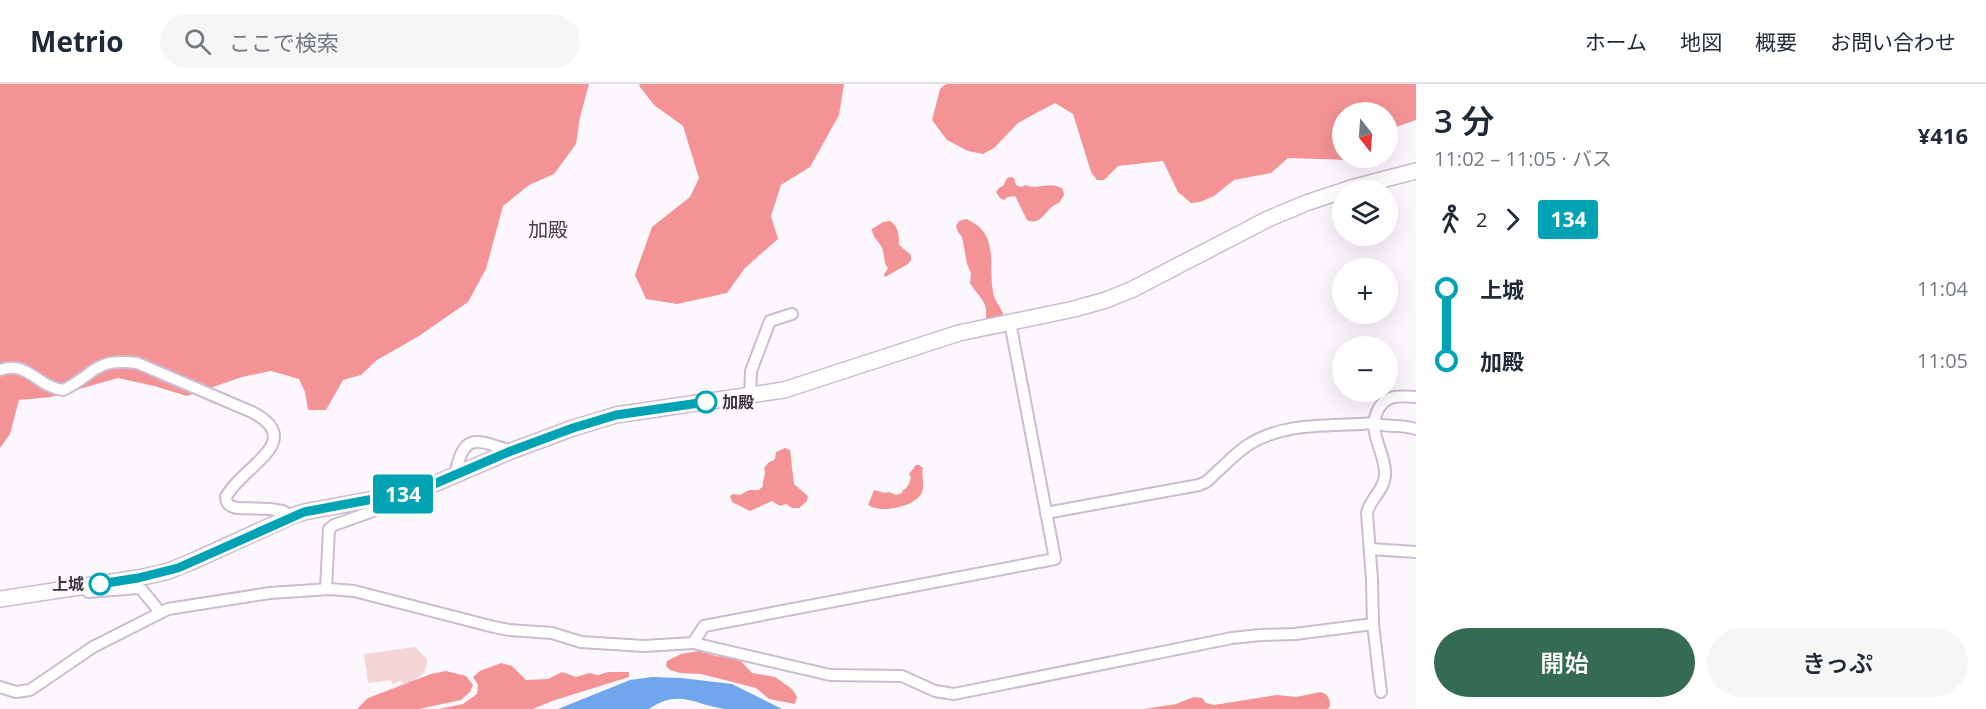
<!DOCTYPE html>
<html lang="ja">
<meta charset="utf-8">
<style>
body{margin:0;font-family:"Open Sans","Noto Sans JP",sans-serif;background:#f6f6f7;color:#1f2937;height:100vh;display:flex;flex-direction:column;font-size:22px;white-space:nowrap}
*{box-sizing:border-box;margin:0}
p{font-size:20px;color:#747a83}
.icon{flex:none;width:33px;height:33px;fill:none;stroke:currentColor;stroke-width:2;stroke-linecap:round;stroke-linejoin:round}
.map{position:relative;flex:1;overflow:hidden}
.drawer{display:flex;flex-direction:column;background:#fff;width:570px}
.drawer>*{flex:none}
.badge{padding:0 12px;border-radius:4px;font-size:21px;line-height:39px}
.needle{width:39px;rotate:163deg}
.controls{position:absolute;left:1332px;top:18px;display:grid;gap:12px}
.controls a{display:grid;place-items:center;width:66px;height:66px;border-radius:50%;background:#fff;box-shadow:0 6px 24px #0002;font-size:30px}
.map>.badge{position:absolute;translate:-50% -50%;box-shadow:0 0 0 3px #fff}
.legs{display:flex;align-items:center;gap:9px;height:66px;padding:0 18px;font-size:20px}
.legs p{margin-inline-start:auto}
.overview{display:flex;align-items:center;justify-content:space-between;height:102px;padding:0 18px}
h1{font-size:33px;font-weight:600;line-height:45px}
.primary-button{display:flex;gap:12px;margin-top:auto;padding:12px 18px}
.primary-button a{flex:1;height:69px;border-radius:36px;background:#346b52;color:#fff;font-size:24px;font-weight:600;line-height:69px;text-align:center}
.primary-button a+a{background:#f6f6f7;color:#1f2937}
ul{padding:0 18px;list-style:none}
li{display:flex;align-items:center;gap:21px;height:72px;font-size:22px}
li i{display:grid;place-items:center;width:9px;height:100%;margin:0 8px;background:currentColor}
li i::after{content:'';width:15px;height:15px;margin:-8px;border:4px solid;border-radius:50%;background:#fff}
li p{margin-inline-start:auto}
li:first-child i{background:linear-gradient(#0000 50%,currentColor 0)}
li:last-child i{background:linear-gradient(currentColor 50%,#0000 0)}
header{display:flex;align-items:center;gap:36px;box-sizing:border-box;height:84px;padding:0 30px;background:#fff;border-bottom:2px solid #e0e1e3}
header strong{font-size:28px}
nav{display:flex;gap:33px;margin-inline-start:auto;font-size:21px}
.search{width:420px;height:54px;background:#f6f6f7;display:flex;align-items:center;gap:15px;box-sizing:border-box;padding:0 21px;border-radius:33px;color:#747a83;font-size:22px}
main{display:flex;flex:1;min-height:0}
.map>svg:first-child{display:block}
</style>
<header>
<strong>Metrio</strong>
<div class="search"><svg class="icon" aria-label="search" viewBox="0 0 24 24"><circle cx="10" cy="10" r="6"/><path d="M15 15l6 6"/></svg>ここで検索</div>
<nav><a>ホーム</a><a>地図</a><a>概要</a><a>お問い合わせ</a></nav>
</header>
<main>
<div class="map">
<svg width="1416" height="625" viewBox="0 0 1416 625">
<rect width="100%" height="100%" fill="#fbf7fc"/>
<path fill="#f5d5d5" d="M 415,563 L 427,575 C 428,591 417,594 405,602 L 401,597 L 392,600 L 391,596 L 368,599 L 364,570 Z"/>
<g fill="#f49396">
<path d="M 0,0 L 589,0 L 580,33 L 576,60 L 554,90 L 529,101 L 503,122 L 486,185 L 468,218 L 419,252 L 377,276 L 361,291 L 343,296 L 326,326 L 308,326 L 305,308 L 299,295 L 271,287 L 242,293 L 187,312 L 154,302 L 118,294 L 51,313 L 19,316 L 10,350 L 0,364 Z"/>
<path d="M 639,0 L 844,0 L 839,31 L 810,83 L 781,101 L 771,132 L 778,155 L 745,184 L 727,209 L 677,220 L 646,215 L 635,191 L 652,143 L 690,113 L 699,94 L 683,42 L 654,21 L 640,3 Z"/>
<path d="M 946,0 L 1416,0 L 1416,36 L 1388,46 L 1388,28 L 1342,28 L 1342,74 L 1351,74 L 1347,76 L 1288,74 L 1271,89 L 1234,96 L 1214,112 L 1200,118 L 1191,119 L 1178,108 L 1163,77 L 1118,82 L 1104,96 L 1097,96 L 1091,88 L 1073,30 L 1055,19 L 1018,39 L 994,64 L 983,70 L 968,67 L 947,56 L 932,36 L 940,5 Z"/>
<path d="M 1011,93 L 1014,94 L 1016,101 L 1021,103 L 1026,101 C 1038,107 1050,96 1063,105 L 1064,111 L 1059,119 C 1045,123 1043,143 1027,136 L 1015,112 L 1008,113 L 1004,116 L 1000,114 L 996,108 L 1000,103 L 1003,102 L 1007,94 Z"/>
<path d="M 966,135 C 1000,149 988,179 993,208 C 994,216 1000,222 1003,229 L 1001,234 L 994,237 L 986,234 C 988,216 978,213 970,199 L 971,189 L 967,180 L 962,153 L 958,148 L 956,142 L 959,137 Z"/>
<path d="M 890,137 C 899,143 899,151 899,161 L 911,171 L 911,176 L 908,180 L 885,193 L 884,191 L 888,184 C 883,178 885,171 882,164 C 878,156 872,153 872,145 L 883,138 Z"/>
<path d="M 785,364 L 790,366 L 794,400 L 808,412 L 807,417 L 799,424 L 792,424 L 786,420 L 780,422 L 772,417 L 750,427 L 732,418 L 730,412 L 733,410 L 740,411 L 749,406 L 759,406 L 763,402 C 762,395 767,390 764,384 L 768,379 L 775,375 L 776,368 Z"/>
<path d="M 916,381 L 919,381 L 923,384 C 921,392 925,400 922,408 C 916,423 880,430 868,421 L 874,406 L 885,409 L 889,408 L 896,411 L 902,409 L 903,406 C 907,405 910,398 911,393 L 909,390 Z"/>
<path d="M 699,567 L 716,572 L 740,576 L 752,589 L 775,593 L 792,605 L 797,613 L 795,620 L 769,615 L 756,604 L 701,590 L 680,589 L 670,586 L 666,582 L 667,577 L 681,570 Z"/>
<path d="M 501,579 L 512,582 L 526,596 L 548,595 L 562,588 L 576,593 L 589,589 L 598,591 L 608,588 L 629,588 L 629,593 L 552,617 L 533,625 L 439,625 L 463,620 L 477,610 L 478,601 L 473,593 L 480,587 Z"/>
<path d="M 446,587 L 466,592 L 473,601 L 470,608 L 461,616 L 419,625 L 357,625 L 368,614 L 431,590 Z"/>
<path d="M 1321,608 C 1328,610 1330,615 1330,622 L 1328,625 L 1144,625 L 1176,620 L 1194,613 L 1202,614 L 1206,619 L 1214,621 L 1277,611 L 1296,613 Z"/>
</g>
<path fill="#70a6ec" d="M 652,593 L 681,594 L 732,600 L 782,625 C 764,625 744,625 725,625 C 695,621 679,604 649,625 L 558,625 L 630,596 Z"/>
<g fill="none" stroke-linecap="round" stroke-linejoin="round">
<defs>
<g id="street">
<path d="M 0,286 C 28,276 37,303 63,306 C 96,290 93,274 137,279 L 252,328 C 308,357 241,383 226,413 C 226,421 231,423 238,424 L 270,425 L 283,427 L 292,432"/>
<path d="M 750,312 L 751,287 L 770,237 L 792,230"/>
<path d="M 455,391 C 464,348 475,355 511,367"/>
<path d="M 1046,429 L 1199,401 L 1206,398 C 1220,386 1233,371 1248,361 C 1285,337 1331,343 1374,339 C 1387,344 1402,340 1416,345"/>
<path d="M 1370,465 L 1416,468"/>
<path d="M 326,505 L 329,445 L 334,441 L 418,411"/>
<path d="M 88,508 L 138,504 L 142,506 L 160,528"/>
<path d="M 1373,540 L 1381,608"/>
<path d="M 693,559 L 830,591 L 902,592 L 935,607 L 954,610 L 1232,554 L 1261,551 L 1295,550 L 1373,540 L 1372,496 L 1367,429 C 1370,415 1384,406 1385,392 C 1387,369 1365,348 1379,324 C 1387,310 1401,312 1416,313"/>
<path d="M 0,603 L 16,608 L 30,606 L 93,563 L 168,525 L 270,509 L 330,505 L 354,507 L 494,543 L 509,546 L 552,549 L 581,558 L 644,562 L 693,559 L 704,542 L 1055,475 L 1010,238"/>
</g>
<path id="secondary" d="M 0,515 L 138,494 L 166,488 L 191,478 L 292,432 L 304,428 L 395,411 L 427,403 L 511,367 L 573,344 L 616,331 L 784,306 L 959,249 L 1074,225 L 1106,216 L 1133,205 L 1268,135 L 1306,119 L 1351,104 L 1416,87"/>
</defs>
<use href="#street" stroke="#ccbbd3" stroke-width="14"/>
<use href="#secondary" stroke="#ccbbd3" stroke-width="18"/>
<use href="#street" stroke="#fff" stroke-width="10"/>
<use href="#secondary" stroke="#fff" stroke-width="15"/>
</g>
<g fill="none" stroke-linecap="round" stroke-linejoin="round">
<defs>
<path id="line-1" d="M 100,500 L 138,494 L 178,484 L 304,428 L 395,411 L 427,403 L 511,367 L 573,344 L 616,331 L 706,318"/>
</defs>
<use href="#line-1" stroke="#fff" stroke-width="14"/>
<use href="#line-1" stroke="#00a3b4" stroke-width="9"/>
</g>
<g fill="#fff" stroke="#00a3b4" stroke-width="3">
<circle cx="706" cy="318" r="10"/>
<circle cx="100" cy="500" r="10"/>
</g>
<g text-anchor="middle" stroke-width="5" stroke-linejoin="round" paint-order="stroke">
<g font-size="16" font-weight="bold" fill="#3b343e" stroke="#fbf7fc" text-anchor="start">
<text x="722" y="324">加殿</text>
<text x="84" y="506" text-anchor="end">上城</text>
</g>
<g font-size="20" fill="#47394d" stroke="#fbf7fc">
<text x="548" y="153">加殿</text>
</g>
</g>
</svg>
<div class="controls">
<a><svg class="needle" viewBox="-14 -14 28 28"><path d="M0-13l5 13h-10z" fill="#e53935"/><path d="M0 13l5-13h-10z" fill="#747a83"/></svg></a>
<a><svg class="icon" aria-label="layers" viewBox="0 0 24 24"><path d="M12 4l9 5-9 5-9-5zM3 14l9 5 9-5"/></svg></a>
<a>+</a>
<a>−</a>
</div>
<b class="badge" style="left:403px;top:410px;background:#00a3b4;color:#fff">134</b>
</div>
<section class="drawer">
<div class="overview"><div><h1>3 分</h1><p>11:02 – 11:05 · バス</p></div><b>¥416</b></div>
<div class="legs"><svg class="icon" aria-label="walk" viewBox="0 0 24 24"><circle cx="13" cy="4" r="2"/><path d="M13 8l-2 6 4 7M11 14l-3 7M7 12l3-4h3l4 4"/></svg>2<svg class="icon" aria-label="forward" viewBox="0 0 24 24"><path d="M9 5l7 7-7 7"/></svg><b class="badge" style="background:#00a3b4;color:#fff">134</b></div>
<ul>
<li><i style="color:#00a3b4"></i><b>上城</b><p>11:04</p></li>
<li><i style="color:#00a3b4"></i><b>加殿</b><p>11:05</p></li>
</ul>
<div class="primary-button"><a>開始</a><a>きっぷ</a></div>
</section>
</main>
